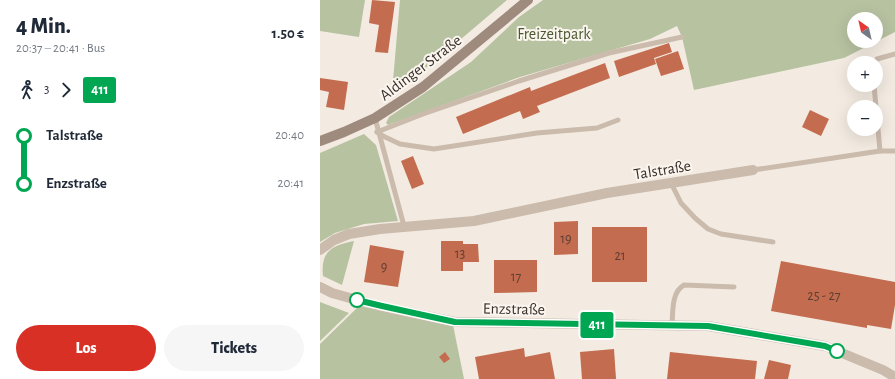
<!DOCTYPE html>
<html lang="de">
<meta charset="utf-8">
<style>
body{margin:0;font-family:"Alegreya Sans",sans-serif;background:#f6f6f7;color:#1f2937;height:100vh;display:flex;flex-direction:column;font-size:15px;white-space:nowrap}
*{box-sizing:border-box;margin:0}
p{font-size:13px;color:#747a83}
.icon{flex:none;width:22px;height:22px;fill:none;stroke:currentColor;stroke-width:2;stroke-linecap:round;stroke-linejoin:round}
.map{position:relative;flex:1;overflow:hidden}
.side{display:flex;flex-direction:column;background:#fff;width:320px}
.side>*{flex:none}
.badge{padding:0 8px;border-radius:3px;font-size:14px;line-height:26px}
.needle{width:26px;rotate:326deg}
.controls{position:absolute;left:527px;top:12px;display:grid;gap:8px}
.controls a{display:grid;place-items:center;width:36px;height:36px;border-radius:50%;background:#fff;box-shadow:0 4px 16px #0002;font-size:20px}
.map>.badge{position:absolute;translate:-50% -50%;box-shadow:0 0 0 2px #fff}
.legs{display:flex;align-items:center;gap:6px;height:44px;padding:0 16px;font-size:13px}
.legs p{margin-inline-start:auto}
.headline{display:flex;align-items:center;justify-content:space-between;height:68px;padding:0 16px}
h1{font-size:22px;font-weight:800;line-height:30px}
.action{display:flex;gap:8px;margin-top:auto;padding:8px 16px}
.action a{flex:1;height:46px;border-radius:24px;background:#d93025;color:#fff;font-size:16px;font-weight:800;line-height:46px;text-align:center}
.action a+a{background:#f6f6f7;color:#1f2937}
ul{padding:0 16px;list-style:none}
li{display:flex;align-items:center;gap:14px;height:48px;font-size:15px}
li i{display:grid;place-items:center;width:6px;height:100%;margin:0 5px;background:currentColor}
li i::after{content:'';width:10px;height:10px;margin:-5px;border:3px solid;border-radius:50%;background:#fff}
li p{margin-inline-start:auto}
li:first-child i{background:linear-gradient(#0000 50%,currentColor 0)}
li:last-child i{background:linear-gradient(currentColor 50%,#0000 0)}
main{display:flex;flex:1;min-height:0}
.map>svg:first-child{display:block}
</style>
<main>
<section class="side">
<div class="headline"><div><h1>4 Min.</h1><p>20:37 – 20:41 · Bus</p></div><b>1.50 €</b></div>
<div class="legs"><svg class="icon" aria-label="walk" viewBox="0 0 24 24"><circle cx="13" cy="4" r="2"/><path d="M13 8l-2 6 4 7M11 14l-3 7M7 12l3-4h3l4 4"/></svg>3<svg class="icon" aria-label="forward" viewBox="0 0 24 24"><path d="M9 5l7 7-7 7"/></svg><b class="badge" style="background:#00a651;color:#fff">411</b></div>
<ul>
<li><i style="color:#00a651"></i><b>Talstraße</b><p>20:40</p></li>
<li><i style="color:#00a651"></i><b>Enzstraße</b><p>20:41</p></li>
</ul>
<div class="action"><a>Los</a><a>Tickets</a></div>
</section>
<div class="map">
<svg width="575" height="379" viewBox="0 0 575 379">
<rect width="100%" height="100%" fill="#f3ebe1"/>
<g fill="#b7c2a1" fill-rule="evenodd">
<path d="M 0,0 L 45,0 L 39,37 L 0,31 Z"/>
<path d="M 80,0 L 187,0 L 114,62 L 72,92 Z"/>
<path d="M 223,0 L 575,0 L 575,32 L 524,58 L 374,90 L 362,37 L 357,26 L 330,39 L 200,77 L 68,125 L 66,123 L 69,117 L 151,62 L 199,17 ZM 534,19 L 556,19 L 556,41 L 534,41 Z"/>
<path d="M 44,134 L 56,145 L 78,221 L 44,224 L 15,233 L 0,242 L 0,153 Z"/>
<path d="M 34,241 L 22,285 L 3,276 C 0,250 14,245 34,241 Z"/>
<path d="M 0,302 L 29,313 L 0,341 Z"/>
<path d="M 39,306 L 133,325 L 144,379 L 0,379 L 0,344 Z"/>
</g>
<g fill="#c36c4f">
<path d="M 52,0 L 75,2 L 68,53 L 55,52 L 59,25 L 49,23 Z"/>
<path d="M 349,43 L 352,52 L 334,58 L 336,64 L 299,77 L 294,61 Z"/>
<path d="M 358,51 L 364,69 L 341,76 L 335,59 Z"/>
<path d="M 285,63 L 290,78 L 217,106 L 220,112 L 203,119 L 200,111 L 143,134 L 136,117 L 210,87 L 211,91 Z"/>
<path d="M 0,78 L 28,82 L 24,110 L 6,107 L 9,92 L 0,90 Z"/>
<path d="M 490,110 L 509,119 L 501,136 L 482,127 Z"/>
<path d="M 93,156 L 104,184 L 92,189 L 81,161 Z"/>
<path d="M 258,221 L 258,254 L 234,255 L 234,222 Z"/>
<rect x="272" y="227" width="55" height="55"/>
<path d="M 121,241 L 143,241 L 143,244 L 158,244 L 159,262 L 143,262 L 143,271 L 121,271 Z"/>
<path d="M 50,245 L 84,251 L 78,287 L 44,282 Z"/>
<path d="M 174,260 L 217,260 L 217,292 L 174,293 Z"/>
<path d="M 461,261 L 575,282 L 575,305 L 571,329 L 547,325 L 547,328 L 451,311 Z"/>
<path d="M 204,348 L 205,357 L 230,352 L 235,379 L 159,379 L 155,357 Z"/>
<path d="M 294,349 L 296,379 L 262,379 L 260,352 Z"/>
<path d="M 125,352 L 130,359 L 124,363 L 119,357 Z"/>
<path d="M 350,352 L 437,361 L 435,379 L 347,379 Z"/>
<path d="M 449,360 L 471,365 L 468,379 L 444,379 Z"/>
</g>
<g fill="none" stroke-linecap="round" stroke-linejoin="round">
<g stroke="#cbbbad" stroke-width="5">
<path d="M 555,63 L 557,59 L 575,54"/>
<path d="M 554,85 L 560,151"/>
<path d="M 55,118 L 84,226"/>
<path d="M 57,132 L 103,114 L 199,81 L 289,53 L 362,37"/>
<path d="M 57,132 L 65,137 L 80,144 L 114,149 L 217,133 L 277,128 L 298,120"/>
<path d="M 433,170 L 560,151 L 575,151"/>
<path d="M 351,183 L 361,203 L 375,218 L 388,229 L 401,234 L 453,242"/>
<path d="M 352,326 C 353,313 351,292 364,285 L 414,287"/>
</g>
<g stroke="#cbbbad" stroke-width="10">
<path d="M 0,250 L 14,240 L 29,234 L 60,229 L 154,221 L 287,193 L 433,170"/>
<path d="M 0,287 L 12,293 L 62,307 L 135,322 L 388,326 L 505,346 L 563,370 L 575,377"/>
</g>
<path stroke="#9f8a7e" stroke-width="10" d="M 0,141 L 24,132 L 55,118 L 103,87 L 208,0"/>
</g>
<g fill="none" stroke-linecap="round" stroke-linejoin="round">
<defs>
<path id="line-1" d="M 37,300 L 62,306 L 135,322 L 388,326 L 505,346 L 517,351"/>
</defs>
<use href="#line-1" stroke="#fff" stroke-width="9"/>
<use href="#line-1" stroke="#00a651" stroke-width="6"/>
</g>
<g fill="#fff" stroke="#00a651" stroke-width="2">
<circle cx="37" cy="300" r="7"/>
<circle cx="517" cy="351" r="7"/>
</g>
<g text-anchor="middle" stroke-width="4" stroke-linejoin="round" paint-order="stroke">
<g font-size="14" fill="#5c3f34">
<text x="246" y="243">19</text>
<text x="140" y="258">13</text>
<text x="300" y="260">21</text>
<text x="64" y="271">9</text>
<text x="196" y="281">17</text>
<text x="504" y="300">25 - 27</text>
</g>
<g font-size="16" fill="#49582f" stroke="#faf5ee">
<text x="234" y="39">Freizeitpark</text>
</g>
<g font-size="16" fill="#3a302b" stroke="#faf5ee">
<text transform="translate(100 67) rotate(-37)" y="6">Aldinger Straße</text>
<text transform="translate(342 169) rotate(-9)" y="6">Talstraße</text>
<text transform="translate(194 308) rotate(1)" y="6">Enzstraße</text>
</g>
</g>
</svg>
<div class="controls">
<a><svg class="needle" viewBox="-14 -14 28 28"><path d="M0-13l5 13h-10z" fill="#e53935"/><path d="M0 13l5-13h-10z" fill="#747a83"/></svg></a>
<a>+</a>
<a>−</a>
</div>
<b class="badge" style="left:277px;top:325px;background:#00a651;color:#fff">411</b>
</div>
</main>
